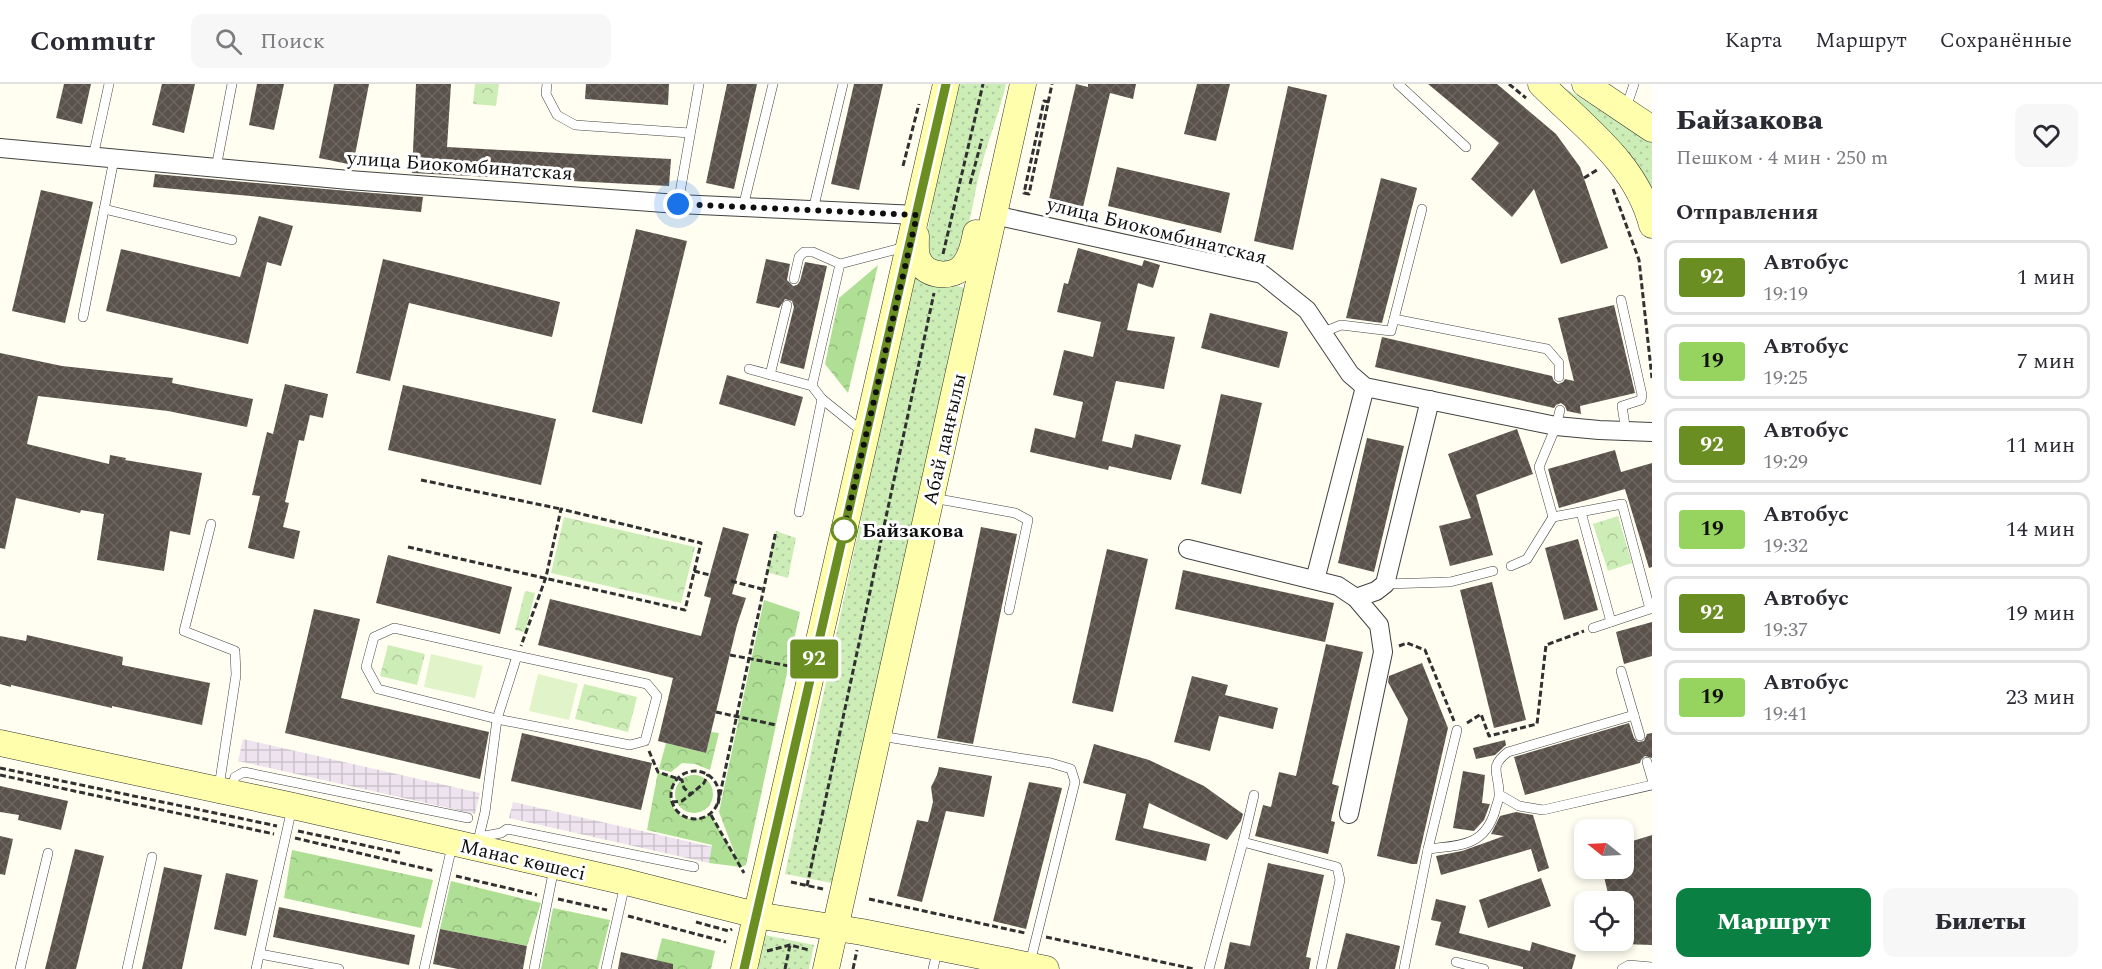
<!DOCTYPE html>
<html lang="ru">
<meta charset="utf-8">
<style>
body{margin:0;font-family:Spectral,serif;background:#f7f7f7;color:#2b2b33;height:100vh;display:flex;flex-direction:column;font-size:22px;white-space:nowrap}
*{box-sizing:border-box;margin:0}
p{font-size:20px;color:#7c7c81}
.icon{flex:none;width:33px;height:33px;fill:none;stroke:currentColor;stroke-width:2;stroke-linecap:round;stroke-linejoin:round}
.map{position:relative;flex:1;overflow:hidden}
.side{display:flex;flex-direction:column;background:#fff;width:450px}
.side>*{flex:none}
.badge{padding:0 12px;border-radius:4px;font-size:21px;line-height:39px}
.needle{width:39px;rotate:288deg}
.buttons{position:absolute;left:1574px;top:735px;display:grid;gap:12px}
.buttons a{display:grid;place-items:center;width:60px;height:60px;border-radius:12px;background:#fff;box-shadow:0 3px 9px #0003;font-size:30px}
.you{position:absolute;width:30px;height:30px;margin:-15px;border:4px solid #fff;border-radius:50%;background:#1a73e8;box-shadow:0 0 0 9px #1a73e833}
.map>.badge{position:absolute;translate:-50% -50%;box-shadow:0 0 0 3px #fff}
h2{padding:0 24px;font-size:22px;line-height:54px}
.round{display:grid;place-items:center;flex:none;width:63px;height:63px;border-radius:12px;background:#f7f7f7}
.overview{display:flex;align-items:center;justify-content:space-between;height:102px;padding:0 24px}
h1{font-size:28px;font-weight:800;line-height:45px}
.cta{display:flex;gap:12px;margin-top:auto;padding:12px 24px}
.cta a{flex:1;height:69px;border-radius:12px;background:#0b8043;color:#fff;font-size:24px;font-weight:800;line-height:69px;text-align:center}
.cta a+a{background:#f7f7f7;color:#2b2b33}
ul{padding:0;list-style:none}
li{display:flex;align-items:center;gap:18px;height:75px;margin:0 12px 9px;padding:0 12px;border:3px solid #e1e1e2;border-radius:12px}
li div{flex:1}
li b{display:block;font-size:22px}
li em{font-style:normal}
li .badge{min-width:66px;font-weight:700;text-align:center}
header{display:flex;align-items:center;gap:36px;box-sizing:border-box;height:84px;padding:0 30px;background:#fff;border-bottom:2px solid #e1e1e2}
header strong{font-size:28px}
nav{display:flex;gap:33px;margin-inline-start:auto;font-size:21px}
.search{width:420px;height:54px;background:#f7f7f7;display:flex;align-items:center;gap:15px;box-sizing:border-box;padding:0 21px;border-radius:12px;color:#7c7c81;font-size:22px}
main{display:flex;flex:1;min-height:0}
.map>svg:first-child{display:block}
</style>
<header>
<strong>Commutr</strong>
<div class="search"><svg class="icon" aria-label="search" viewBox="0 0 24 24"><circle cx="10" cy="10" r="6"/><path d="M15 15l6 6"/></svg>Поиск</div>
<nav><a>Карта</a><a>Маршрут</a><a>Сохранённые</a></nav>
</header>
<main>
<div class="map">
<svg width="1652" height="885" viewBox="0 0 1652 885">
<defs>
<pattern id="industrial-grid" width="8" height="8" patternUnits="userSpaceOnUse" patternTransform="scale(1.5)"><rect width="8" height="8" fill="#eee3ee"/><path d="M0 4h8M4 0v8" fill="none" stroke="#cbc2cb"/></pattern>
<pattern id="grass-dots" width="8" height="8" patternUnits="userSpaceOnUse" patternTransform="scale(1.5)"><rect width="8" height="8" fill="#cdedb7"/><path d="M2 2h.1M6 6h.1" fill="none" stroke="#afca9c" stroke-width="1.8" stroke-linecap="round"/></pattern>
<pattern id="forest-crowns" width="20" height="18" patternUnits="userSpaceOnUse" patternTransform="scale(1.5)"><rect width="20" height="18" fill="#afdf95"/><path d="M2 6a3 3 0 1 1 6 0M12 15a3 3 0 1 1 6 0" fill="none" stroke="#95be7f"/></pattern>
<pattern id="park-crowns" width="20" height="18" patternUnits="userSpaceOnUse" patternTransform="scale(1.5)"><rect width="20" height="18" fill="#cdedb7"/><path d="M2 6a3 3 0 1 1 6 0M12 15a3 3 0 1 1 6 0" fill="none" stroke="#afca9c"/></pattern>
<pattern id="building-cross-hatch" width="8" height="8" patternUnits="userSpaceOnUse" patternTransform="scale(1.5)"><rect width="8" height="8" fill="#59514a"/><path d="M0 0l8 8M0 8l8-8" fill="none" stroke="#6c6560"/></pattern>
</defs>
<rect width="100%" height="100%" fill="#fffef1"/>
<g fill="url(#industrial-grid)">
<path d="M 243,655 L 480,709 L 475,730 L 238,677 Z"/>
<path d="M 513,718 L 713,763 L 709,779 L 509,734 Z"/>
</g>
<g fill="url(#grass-dots)">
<path d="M 957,0 L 1006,0 C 1000,27 989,53 982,80 C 974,107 972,136 962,162 C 954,185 932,184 925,161 L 942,67 Z"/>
<path d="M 1558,0 L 1652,59 L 1652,117 Z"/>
<path d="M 913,192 L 966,204 L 832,799 L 785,790 Z"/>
<path d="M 776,447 L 796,454 L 788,494 L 766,488 Z"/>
<path d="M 765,851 L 814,861 L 809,885 L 758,885 Z"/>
</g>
<g fill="url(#forest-crowns)">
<path d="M 878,181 L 848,309 L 825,280 L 839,214 Z"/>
<path d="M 764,516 L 800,528 L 746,781 L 741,783 L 709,779 L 712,761 L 647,746 L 658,688 L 678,694 C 659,720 682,746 710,730 L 738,778 L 719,728 Z"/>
<path d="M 711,648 L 719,649 L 710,686 L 695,680 L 682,679 L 671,688 L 659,685 L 666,659 L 706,669 Z"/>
<circle cx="694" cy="710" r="19"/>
<path d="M 292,766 L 433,796 L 421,844 L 284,814 Z"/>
<path d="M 451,797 L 541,819 L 527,862 L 440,845 Z"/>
<path d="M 553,824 L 610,836 L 598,885 L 541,885 Z"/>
<path d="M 662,854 L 715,867 L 711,885 L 654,885 Z"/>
</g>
<g fill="url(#park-crowns)">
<path d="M 475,0 L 499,0 L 496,22 L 473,20 Z"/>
<path d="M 1618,432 L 1632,479 L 1608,487 L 1593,440 Z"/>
<path d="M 564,433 L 695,463 L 681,519 L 551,489 Z"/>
<path d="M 525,507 L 535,509 L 525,548 L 515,546 Z"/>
<path d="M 388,561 L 425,570 L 417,601 L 380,592 Z"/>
<path d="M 584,600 L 637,613 L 628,648 L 575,635 Z"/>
</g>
<g fill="#e1f4c9">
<path d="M 431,570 L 483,582 L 475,614 L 424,603 Z"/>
<path d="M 538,590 L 578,600 L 569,636 L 529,627 Z"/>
</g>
<g fill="url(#building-cross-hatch)">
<path d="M 64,0 L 91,0 L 82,40 L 56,34 Z"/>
<path d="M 162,0 L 195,0 L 184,49 L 152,41 Z"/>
<path d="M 257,0 L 284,0 L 274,46 L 249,41 Z"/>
<path d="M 334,0 L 369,0 L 353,81 L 319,74 Z"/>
<path d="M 416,0 L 451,0 L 447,63 L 671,75 L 669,102 L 412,89 Z"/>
<path d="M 586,0 L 669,0 L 668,21 L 585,15 Z"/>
<path d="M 727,0 L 757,0 L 734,105 L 706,99 Z"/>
<path d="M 854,0 L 883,0 L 859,106 L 831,100 Z"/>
<path d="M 1076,0 L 1088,3 L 1088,0 L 1136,0 L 1133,15 L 1110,9 L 1083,123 L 1049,115 Z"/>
<path d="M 1197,0 L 1230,0 L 1216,57 L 1184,50 Z"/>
<path d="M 1428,0 L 1497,0 L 1556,50 L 1580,83 L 1608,164 L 1561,180 L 1534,105 L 1512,133 L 1471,95 L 1499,59 Z"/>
<path d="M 1288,2 L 1327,11 L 1293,166 L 1254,157 Z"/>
<path d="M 1117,83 L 1230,109 L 1221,149 L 1108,122 Z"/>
<path d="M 155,90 L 348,107 L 423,113 L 421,128 L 153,103 Z"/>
<path d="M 1381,94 L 1417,104 L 1382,239 L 1346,234 Z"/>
<path d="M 41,106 L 93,118 L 65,239 L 12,227 Z"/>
<path d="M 259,132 L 293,142 L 281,182 L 267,178 L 248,260 L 106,227 L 121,165 L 240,193 Z"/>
<path d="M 636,145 L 687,157 L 642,340 L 592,328 Z"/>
<path d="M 1078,164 L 1142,182 L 1144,176 L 1160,181 L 1153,204 L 1138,199 L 1127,246 L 1175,253 L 1164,305 L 1116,297 L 1102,357 L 1132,364 L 1135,350 L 1181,361 L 1171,396 L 1109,382 L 1108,386 L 1030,368 L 1035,344 L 1075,354 L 1083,318 L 1053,311 L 1064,266 L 1093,273 L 1101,238 L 1057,228 L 1064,199 L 1068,200 Z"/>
<path d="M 383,175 L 560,218 L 552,253 L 409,219 L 390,297 L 356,289 Z"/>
<path d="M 766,175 L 790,180 L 787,196 L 793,202 L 797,201 L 800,197 L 805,178 L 827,182 L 804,285 L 780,279 L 794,223 L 792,217 L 785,215 L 779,224 L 756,219 Z"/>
<path d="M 1614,221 L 1635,309 L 1580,322 L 1581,330 L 1567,327 L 1565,322 L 1561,319 L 1556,321 L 1554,324 L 1375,283 L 1382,253 L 1552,292 L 1554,297 L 1558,300 L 1563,298 L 1565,295 L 1574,297 L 1558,234 Z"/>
<path d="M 1210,229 L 1288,248 L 1279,284 L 1201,264 Z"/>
<path d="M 0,269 L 62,282 L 173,294 L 172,299 L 253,315 L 247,343 L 168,327 L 38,312 L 27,360 L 109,380 L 110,371 L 126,374 L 125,376 L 202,389 L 190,451 L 170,447 L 164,487 L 97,476 L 104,430 L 81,426 L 80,429 L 16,414 L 5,465 L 0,464 Z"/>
<path d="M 727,291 L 803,313 L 795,342 L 719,320 Z"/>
<path d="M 285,300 L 328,310 L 323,334 L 310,331 L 304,357 L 299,356 L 285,418 L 289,419 L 283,443 L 300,447 L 294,475 L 248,464 L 260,412 L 252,411 L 267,348 L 273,350 Z"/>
<path d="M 403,301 L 556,335 L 541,401 L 388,366 Z"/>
<path d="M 1221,310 L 1262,319 L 1241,410 L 1201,400 Z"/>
<path d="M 1517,345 L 1533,390 L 1476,411 L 1493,471 L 1450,482 L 1439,442 L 1471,434 L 1448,370 Z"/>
<path d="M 1367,354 L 1404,362 L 1374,488 L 1338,479 Z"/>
<path d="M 1615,366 L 1621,388 L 1652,379 L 1652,483 L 1649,484 L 1625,405 L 1559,424 L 1548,385 Z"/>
<path d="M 723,443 L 749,450 L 732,510 L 746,514 L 737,541 L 706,669 L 658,657 L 673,594 L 538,561 L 550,515 L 701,552 L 711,514 L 704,512 Z"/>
<path d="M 981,443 L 1017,450 L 973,660 L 937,654 Z"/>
<path d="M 1578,455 L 1598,526 L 1564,536 L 1545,464 Z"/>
<path d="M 1107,465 L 1148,475 L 1113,628 L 1072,619 Z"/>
<path d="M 388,471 L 512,503 L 500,550 L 376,519 Z"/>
<path d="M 1183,486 L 1334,519 L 1325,558 L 1175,525 Z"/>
<path d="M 1492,498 L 1526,636 L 1494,644 L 1460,506 Z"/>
<path d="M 314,525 L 360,535 L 341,614 L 489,648 L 480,695 L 285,649 Z"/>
<path d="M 1652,538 L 1652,572 L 1624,580 L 1616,548 Z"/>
<path d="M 27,551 L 123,573 L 122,581 L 210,599 L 202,641 L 112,622 L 112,624 L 11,601 L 11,603 L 0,600 L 0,552 L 26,557 Z"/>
<path d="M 1326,560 L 1363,568 L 1332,700 L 1339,702 L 1331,737 L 1335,738 L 1328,770 L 1255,752 L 1263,721 L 1271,723 L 1279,688 L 1296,692 Z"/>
<path d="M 1422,579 L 1448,644 L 1417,780 L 1412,780 L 1377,772 L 1408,635 L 1388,598 L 1389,592 Z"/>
<path d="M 1192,592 L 1228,601 L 1225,611 L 1278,624 L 1273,645 L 1219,632 L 1210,667 L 1174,658 Z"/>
<path d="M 1629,639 L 1634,654 L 1638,658 L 1644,657 L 1647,650 L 1652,649 L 1652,674 L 1645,672 L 1641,676 L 1640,679 L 1525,711 L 1514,673 Z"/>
<path d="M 522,649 L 652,679 L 641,726 L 511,697 Z"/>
<path d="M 1505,656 L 1506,661 L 1495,671 L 1476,675 L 1473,664 Z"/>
<path d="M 1094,660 L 1149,676 L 1204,702 L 1243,730 L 1241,737 L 1227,756 L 1149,719 L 1143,744 L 1210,760 L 1206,777 L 1115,756 L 1126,710 L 1083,699 Z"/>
<path d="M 939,683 L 992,692 L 984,733 L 946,727 L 922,818 L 897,812 L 917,736 L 928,738 L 933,718 L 931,703 L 937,691 Z"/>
<path d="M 1463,687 L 1485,691 L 1482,719 L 1490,720 L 1484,736 L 1474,747 L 1453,744 Z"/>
<path d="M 1029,698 L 1062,704 L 1026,845 L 993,837 Z"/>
<path d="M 0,702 L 68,717 L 61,746 L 18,736 L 19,731 L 0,728 Z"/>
<path d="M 1516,728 L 1533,731 L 1549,784 L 1538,788 L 1531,765 L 1441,791 L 1436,772 L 1462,767 L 1504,752 L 1491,750 L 1500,732 Z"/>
<path d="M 1652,751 L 1652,861 L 1623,860 L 1623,818 L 1610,818 L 1602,784 L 1623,784 L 1623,760 Z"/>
<path d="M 0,752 L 13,755 L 5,791 L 0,790 Z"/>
<path d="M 75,765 L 104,772 L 76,885 L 45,885 Z"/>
<path d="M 1268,779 L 1324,791 L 1306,873 L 1311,874 L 1309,885 L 1224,885 L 1230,858 L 1250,862 Z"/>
<path d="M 164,783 L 202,791 L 182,885 L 142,885 Z"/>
<path d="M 226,789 L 258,796 L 246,852 L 214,845 Z"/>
<path d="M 1541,794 L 1551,822 L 1488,844 L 1479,816 Z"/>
<path d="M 1436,815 L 1466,822 L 1459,849 L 1530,867 L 1532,858 L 1576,871 L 1572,885 L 1523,885 L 1523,883 L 1435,861 L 1441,838 L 1431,836 Z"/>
<path d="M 279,823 L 415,851 L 409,881 L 273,853 Z"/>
<path d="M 440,845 L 527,862 L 523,885 L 458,885 L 433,880 Z"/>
<path d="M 1346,849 L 1400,862 L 1395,885 L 1337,885 Z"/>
<path d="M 621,868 L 673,880 L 673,885 L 618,885 Z"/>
</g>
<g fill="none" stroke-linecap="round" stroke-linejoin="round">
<defs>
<g id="lane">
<path d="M 547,0 L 546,10 L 557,31 L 575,41 L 690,49"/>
<path d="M 1398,0 L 1466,63"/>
<path d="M 1629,15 L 1634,0"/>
<path d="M 93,73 L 109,0"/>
<path d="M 216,84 L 232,0"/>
<path d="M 678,120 L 699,0"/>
<path d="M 743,123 L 773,0"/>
<path d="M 104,125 L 232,156"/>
<path d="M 1422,125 L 1394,235 L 1547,265 L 1559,279 L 1559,293"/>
<path d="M 813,126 L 843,0"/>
<path d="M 794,195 L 799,173 L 804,168 L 813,168 L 840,180"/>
<path d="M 1621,216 L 1642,311 L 1641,316 L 1622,322 L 1626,348"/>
<path d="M 83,233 L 114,75"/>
<path d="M 1321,249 L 1341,241 L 1391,247 L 1394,235"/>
<path d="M 749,285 L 812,302"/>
<path d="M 770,291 L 787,221"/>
<path d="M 1560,326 L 1556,342 L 1539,383 L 1553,433 L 1622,420 L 1650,525 L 1593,544"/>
<path d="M 863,348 L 822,315 L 812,302 L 840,180 L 905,163"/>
<path d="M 933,414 L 1015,429 L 1028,436 L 1009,526"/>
<path d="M 799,428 L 822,315"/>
<path d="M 1581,428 L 1611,538"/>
<path d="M 211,440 L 184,547 L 235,567 L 236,591 L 219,703"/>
<path d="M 1511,482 L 1527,475 L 1553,433"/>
<path d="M 1385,500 L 1450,498 L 1493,487"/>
<path d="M 1621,587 L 1640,652"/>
<path d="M 880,652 L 1051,679 L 1071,685 L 1075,698 L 1030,879"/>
<path d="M 1647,678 L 1652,695"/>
<path d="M 231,706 L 235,693 L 244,688 L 468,734"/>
<path d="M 1500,711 L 1519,722 L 1543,726 L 1652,701"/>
<path d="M 479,753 L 501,749 L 507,745 L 694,783"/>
<path d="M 1243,758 L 1337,783 L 1340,796 L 1321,885"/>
<path d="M 477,761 L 485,728 L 497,635 L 517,572 L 394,544 L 374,553 L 366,583 L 378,605 L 497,635 L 630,661 L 645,657 L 657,612 L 647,600 L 517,572"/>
<path d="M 1428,765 C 1460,761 1484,763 1495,727 C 1496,721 1500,715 1499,709 C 1499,689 1488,683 1508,668 L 1634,631"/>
<path d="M 260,870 L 339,885"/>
<path d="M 1456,878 L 1484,885"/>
<path d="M 20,885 L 48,769"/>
<path d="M 127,885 L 152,773"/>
<path d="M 256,885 L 292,724"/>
<path d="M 424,885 L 452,762"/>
<path d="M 534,885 L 554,784"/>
<path d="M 606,885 L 625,800"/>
<path d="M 933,885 L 938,864"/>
<path d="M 1209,885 L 1243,758 L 1254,711"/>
<path d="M 1404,885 L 1428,765 L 1457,646"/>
<path d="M 1622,885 L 1629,881 L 1652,883"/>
</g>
<g id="street">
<path d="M 0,64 L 349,96 L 678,120 L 917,131"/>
<path d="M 994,131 L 1262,190 L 1307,226 L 1350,290 L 1365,303 L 1556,342 L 1599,346 L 1652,348"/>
<path d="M 1188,465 L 1338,502 L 1356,514 L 1379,541 L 1383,568 L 1349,730"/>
<path d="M 1315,496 L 1365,303"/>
<path d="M 1356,514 L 1376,507 L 1385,500 L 1430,316"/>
</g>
<g id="secondary">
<path d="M 1541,0 C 1584,43 1636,79 1652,141"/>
<path d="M 1585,0 L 1652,45"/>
<path d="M 916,152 C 916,159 915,169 918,175 C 925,194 955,195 965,180 C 972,171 974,159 976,149"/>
<path d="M 0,659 L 293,722 L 626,798 L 756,831 L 862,848 L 1046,885"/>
<path d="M 744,885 L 946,0"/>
<path d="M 826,885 L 1023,0"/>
</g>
</defs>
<use href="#lane" stroke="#424242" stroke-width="10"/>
<use href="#street" stroke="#424242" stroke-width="20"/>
<use href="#secondary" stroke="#313131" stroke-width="27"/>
<g stroke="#313131" stroke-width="3" stroke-dasharray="6 3" stroke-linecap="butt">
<path d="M 1509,0 L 1526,14"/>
<path d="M 1049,18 L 1044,17 L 1024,109 L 1029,110 L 1052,0"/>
<path d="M 903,82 L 919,20"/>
<path d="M 1584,94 L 1597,86"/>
<path d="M 970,100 L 982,55"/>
<path d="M 1613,105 L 1639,176 L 1652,294"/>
<path d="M 943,170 L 983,0"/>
<path d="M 421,396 L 561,425"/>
<path d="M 408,463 L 685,526 L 701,459 L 561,425 L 546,493 L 521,562"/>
<path d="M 694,487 L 710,491"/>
<path d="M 731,497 L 762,505"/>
<path d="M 1399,562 L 1407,559 L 1425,566 L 1454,637"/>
<path d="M 730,571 L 789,582"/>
<path d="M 716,628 L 776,641"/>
<path d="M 1467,639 L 1481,630 L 1489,652 L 1537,640 L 1546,561 L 1584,547"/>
<path d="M 649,667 L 658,688 L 682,696 L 684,704 L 691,710 L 704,699 L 708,690"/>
<path d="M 0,684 L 277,742"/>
<circle cx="695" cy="711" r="24"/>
<path d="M 0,691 L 274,750"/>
<path d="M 672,718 L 682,717 L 691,710"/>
<path d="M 718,720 L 776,447"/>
<path d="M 711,731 L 744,789"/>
<path d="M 298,747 L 400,769"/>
<path d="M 295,754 L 435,787"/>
<path d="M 456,792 L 537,811"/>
<path d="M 791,798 L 823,805"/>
<path d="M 807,802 L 934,209"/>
<path d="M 558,815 L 607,826"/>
<path d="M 869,815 L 1025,849"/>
<path d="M 628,832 L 726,858"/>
<path d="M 696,838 L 729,847 L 732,845"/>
<path d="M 1046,853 L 1194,885"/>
<path d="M 767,867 L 790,861 L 809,866"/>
<path d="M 785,885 L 790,861"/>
<path d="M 853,885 L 857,866"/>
</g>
<use href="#lane" stroke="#fff" stroke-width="9"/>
<use href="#street" stroke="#fff" stroke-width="18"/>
<use href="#secondary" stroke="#fffeac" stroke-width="26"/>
</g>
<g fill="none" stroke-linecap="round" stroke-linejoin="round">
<defs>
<path id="line" d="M 744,885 L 946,0"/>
</defs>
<use href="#line" stroke="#fff" stroke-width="14"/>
<use href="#line" stroke="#6b8e23" stroke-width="9"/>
<path stroke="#0f0f0f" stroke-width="6" stroke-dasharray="0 10.8" d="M 678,120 L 917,131 L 844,446"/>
</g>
<circle fill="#fff" stroke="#6b8e23" stroke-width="3" cx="844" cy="446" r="12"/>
<g text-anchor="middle" stroke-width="6" stroke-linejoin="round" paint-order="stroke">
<g font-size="20" fill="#0f0f0f" stroke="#fff">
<text transform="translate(460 81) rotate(4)" y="7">улица Биокомбинатская</text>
<text transform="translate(1157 146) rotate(14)" y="7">улица Биокомбинатская</text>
<text transform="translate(944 355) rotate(-77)" y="7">Абай даңғылы</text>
<text transform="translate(523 775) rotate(13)" y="7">Манас көшесі</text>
</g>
<g font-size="20" font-weight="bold" fill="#0f0f0f" stroke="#fff" text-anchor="start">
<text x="862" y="453">Байзакова</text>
</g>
</g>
</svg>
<div class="buttons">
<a><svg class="needle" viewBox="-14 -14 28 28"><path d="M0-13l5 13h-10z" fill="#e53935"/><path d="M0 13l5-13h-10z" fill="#7c7c81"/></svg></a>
<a><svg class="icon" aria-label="locate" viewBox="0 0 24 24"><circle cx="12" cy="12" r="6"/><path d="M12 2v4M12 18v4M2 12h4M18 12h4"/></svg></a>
</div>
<div class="you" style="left:678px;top:120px"></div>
<b class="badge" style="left:814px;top:575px;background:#6b8e23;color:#fff">92</b>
</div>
<section class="side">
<div class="overview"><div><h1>Байзакова</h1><p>Пешком · 4 мин · 250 m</p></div><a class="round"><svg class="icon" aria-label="heart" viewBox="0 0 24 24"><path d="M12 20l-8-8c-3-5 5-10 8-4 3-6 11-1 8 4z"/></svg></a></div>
<h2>Отправления</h2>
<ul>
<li><span class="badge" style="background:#6b8e23;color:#fff">92</span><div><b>Автобус</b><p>19:19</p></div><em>1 мин</em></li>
<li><span class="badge" style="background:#96d35f;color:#111">19</span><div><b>Автобус</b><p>19:25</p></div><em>7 мин</em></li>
<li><span class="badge" style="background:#6b8e23;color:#fff">92</span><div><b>Автобус</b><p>19:29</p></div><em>11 мин</em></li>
<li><span class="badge" style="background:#96d35f;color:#111">19</span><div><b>Автобус</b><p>19:32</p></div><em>14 мин</em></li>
<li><span class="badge" style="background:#6b8e23;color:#fff">92</span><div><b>Автобус</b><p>19:37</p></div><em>19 мин</em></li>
<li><span class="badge" style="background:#96d35f;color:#111">19</span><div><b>Автобус</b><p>19:41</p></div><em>23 мин</em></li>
</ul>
<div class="cta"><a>Маршрут</a><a>Билеты</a></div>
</section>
</main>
